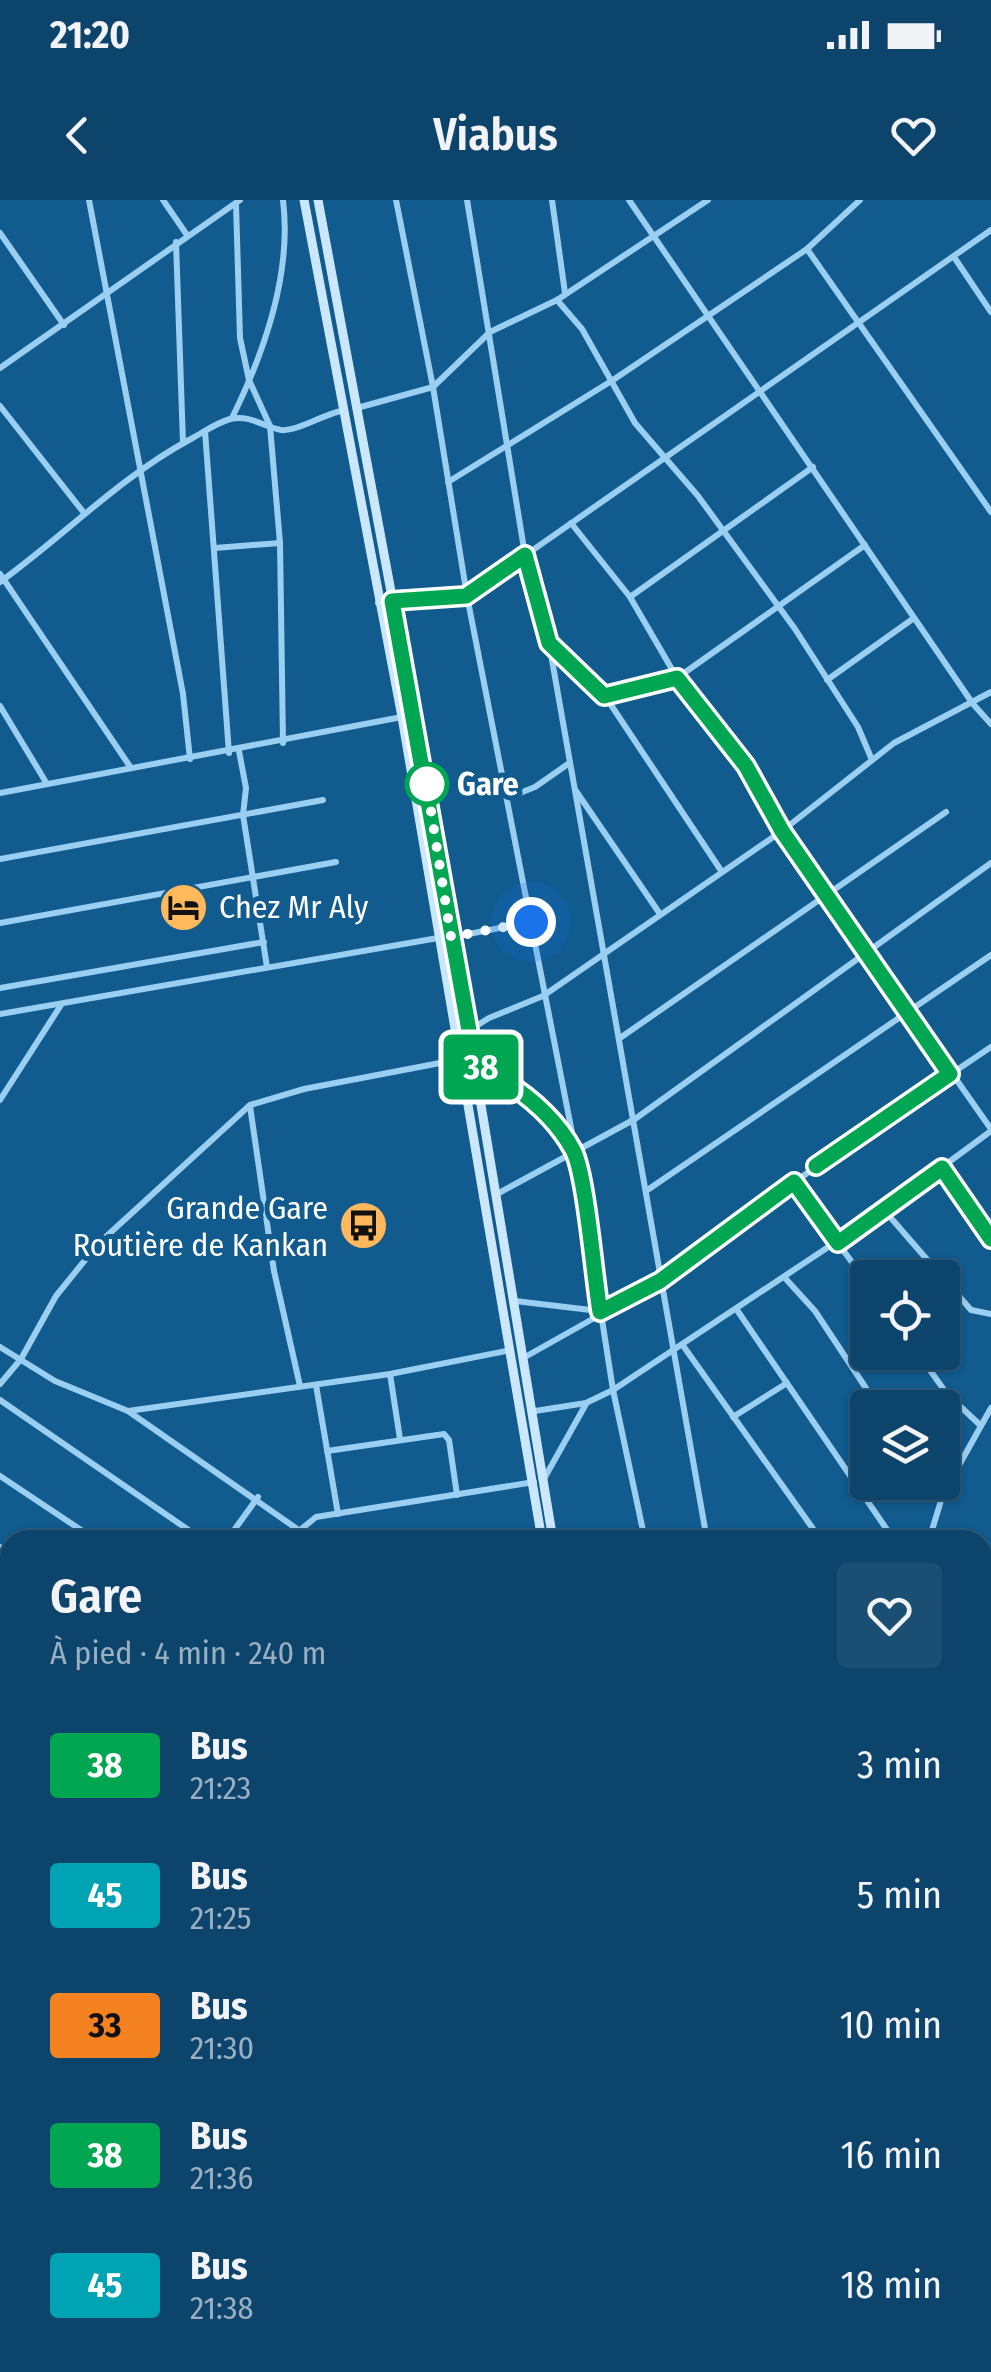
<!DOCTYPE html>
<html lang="fr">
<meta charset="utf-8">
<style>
body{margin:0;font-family:"Fira Sans Condensed",sans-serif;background:#1b4e73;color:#f1f3f6;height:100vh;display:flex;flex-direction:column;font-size:38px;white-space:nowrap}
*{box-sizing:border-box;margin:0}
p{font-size:32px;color:#9ab0c1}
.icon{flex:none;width:55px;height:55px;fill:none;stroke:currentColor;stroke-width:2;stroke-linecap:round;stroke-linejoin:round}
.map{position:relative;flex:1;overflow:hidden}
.panel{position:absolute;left:0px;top:1330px;width:992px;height:842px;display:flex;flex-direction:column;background:#0d446b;border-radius:30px 30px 0 0;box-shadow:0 2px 8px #0004,0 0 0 2px #2d5c7e}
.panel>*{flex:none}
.badge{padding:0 20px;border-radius:8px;font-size:35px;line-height:65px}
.buttons{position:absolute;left:850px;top:1060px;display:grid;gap:20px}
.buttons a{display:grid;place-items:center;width:110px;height:110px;border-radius:10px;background:#0d446b;box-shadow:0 2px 8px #0004,0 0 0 2px #2d5c7e;font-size:50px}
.you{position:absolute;width:50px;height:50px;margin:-25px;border:8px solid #fff;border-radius:50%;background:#1a73e8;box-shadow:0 0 0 15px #1a73e833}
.map>.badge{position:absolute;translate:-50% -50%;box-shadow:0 0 0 5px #fff}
.round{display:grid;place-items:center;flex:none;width:105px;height:105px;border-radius:10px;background:#1b4e73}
.overview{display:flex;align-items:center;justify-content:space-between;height:170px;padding:0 50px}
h1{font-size:48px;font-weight:600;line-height:75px}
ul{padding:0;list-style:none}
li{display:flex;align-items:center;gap:30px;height:130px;padding:0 50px}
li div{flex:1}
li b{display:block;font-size:38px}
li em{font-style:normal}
li .badge{min-width:110px;font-weight:700;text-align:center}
.status{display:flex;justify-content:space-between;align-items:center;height:70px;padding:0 50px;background:#0d446b;direction:ltr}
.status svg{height:28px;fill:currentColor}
header{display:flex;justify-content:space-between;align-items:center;height:130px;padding:0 50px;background:#0d446b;font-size:45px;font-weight:600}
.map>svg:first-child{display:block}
</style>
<div class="status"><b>21:20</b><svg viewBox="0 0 49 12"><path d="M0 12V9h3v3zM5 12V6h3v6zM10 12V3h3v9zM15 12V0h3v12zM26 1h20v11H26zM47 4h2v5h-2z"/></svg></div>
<header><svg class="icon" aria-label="back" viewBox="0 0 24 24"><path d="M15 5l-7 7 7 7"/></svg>Viabus<svg class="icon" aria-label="heart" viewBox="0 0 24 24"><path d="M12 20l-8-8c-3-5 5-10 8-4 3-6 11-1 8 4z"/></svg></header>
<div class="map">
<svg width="991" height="2172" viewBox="0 0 991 2172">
<rect width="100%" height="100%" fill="#115b8f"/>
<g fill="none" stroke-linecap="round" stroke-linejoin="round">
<g stroke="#9bcff2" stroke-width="6">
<path d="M 89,0 L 183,494 L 190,559"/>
<path d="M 163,0 L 187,35"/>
<path d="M 396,0 L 433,187 L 467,396 L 576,953 L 613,1190 L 645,1340"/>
<path d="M 467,0 L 525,355 L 549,443 L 707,1340"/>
<path d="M 552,0 L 565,93"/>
<path d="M 629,0 L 973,504 L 991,524"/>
<path d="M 236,4 L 240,138 L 249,180 L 270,226 L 280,343 L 283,543"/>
<path d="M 0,33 L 64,125"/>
<path d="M 176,42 L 183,243"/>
<path d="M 807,49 L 991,312"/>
<path d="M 954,57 L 991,112"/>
<path d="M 557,100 L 582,129 L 635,223 L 698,296 L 795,429 L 858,527 L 872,560"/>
<path d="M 0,168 L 240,0"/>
<path d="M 0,206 L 84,313"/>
<path d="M 357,208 L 433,187 L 490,132 L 557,100 L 708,0"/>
<path d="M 232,218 C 264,153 292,72 283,0"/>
<path d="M 205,231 L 229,553"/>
<path d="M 448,282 L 613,180 L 807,49 L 860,0"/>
<path d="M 571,323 L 630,397 L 677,478 L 747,566 L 782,631 L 991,929"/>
<path d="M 215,348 L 280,343"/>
<path d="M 0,374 L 131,568"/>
<path d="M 0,382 C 65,335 119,278 189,240 C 202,233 216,223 230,219 C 249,214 264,227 281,230 C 296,232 326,213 345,210"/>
<path d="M 630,397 L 813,267"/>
<path d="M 378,403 L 467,396 L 991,30"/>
<path d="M 550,444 L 605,496 L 720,669"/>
<path d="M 827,480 L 914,418"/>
<path d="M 605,496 L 677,478 L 865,345"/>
<path d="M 0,506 L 47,584"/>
<path d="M 239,551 L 246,588 L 243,615 L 267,767"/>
<path d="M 576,591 L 660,714"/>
<path d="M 0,593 L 402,517"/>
<path d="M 507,598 L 535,587 L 568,564"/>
<path d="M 0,659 L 323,600"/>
<path d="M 0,723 L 336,662"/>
<path d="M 453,737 L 531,722"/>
<path d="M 0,788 L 264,742"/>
<path d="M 0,814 L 438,738"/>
<path d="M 457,838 L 489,818 L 543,796 L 782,631 L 894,543 L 991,492"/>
<path d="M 620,838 L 946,612"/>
<path d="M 462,864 C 507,866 549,913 572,948"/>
<path d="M 0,900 L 61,805"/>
<path d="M 250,906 L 274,1071 L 300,1186"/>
<path d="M 943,967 L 991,1039"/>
<path d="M 793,982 L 868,1084"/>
<path d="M 646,991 L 991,755"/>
<path d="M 497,994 L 635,919 L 991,663"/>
<path d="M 884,1010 L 991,931"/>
<path d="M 785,1078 L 815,1111 L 879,1208"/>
<path d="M 515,1101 L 599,1111"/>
<path d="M 737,1110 L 894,1340"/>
<path d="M 0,1147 L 55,1181 L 128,1211 L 313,1340"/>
<path d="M 684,1147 L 821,1340"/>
<path d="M 917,1152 L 947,1194 L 979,1224"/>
<path d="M 525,1157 L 660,1081 L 840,949 L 991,847"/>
<path d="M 390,1174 L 400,1239"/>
<path d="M 0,1184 L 21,1159 L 56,1096 L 98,1044 L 250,905 L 304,889 L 461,859"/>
<path d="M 316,1185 L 338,1314"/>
<path d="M 0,1200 L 203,1340"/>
<path d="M 128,1211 L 390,1174 L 511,1150"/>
<path d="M 535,1211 L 586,1203 L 613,1190 L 884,1010 L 971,1110 L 991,1114"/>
<path d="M 733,1217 L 787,1183"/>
<path d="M 327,1251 L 444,1234 L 449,1240 L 457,1295"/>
<path d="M 0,1276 L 96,1340"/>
<path d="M 545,1277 L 586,1204"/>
<path d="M 299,1331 L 316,1317 L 534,1282"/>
<path d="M 227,1340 L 258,1297"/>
<path d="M 929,1340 L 943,1294 L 991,1208"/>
<path d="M 0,1347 L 10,1353"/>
<path d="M 0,1423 L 10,1430"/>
<path d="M 0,1493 L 10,1500"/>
<path d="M 982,1526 L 991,1534"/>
<path d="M 0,1568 L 10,1575"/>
<path d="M 982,1620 L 991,1612"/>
<path d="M 982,1634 L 991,1639"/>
<path d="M 982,1766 L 991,1771"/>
<path d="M 0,1860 L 10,1848"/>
<path d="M 982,1860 L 991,1862"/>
<path d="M 0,1862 L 10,1864"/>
<path d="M 982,1937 L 991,1942"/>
<path d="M 0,2032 L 10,2016"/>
<path d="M 982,2038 L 991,2044"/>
<path d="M 982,2154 L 991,2159"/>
<path d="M 104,2162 L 130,2172"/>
<path d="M 378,2162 L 382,2172"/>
<path d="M 451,2162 L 455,2172"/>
<path d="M 525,2162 L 529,2172"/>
<path d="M 628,2162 L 632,2172"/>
<path d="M 915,2162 L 915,2172"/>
<path d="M 292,2172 L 297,2162"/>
<path d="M 353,2172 L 372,2162"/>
<path d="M 588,2172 L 610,2162"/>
</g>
<g stroke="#cae7fc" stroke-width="9">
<path d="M 304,0 L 402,517 L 542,1340"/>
<path d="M 318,0 L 436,633 L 553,1340"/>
</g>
<g stroke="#fff" stroke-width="11">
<path d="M 0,1658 L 10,1665"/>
<path d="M 811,2162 L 827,2172"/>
</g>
</g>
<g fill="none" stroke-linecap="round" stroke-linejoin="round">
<defs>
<path id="line" d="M 816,966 L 950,874 L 782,631 L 746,566 L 677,478 L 604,496 L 549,443 L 525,355 L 466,396 L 392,401 L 475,864 C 514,884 552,911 573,950 C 586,974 594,1077 600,1112 L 660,1081 L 794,982 L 838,1043 L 942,968 L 991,1039"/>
</defs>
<use href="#line" stroke="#fff" stroke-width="22"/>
<use href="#line" stroke="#00a651" stroke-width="15"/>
<path stroke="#fff" stroke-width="10" stroke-dasharray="0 18" d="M 427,584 L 426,580 L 451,737 L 531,722"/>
</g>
<defs>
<symbol id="hotel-disc" viewBox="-11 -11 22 22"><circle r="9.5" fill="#ffb85c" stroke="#115b8f"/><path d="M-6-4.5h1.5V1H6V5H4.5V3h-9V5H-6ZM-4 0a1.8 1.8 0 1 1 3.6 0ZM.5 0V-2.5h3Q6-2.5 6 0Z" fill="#111"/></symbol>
<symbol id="bus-disc" viewBox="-11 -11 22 22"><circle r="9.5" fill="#ffb85c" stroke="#115b8f"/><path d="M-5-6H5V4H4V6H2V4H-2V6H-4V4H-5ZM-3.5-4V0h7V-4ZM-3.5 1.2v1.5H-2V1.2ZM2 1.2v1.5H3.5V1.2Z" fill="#111"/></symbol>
</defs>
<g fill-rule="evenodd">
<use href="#hotel-disc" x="156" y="680" width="55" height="55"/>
<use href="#bus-disc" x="336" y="998" width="55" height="55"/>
</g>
<circle fill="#fff" stroke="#00a651" stroke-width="5" cx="427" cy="584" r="20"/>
<g text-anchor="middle" stroke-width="10" stroke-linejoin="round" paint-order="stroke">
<g font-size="32" font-weight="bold" fill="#fff" stroke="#115b8f" text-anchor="start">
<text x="457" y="595">Gare</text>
</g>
<g font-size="32" fill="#fff" stroke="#115b8f" text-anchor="start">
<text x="219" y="718">Chez Mr Aly</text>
<text x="328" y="1019" text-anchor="end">Grande Gare<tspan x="328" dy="37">Routière de Kankan</tspan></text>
</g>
</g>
</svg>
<div class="buttons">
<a><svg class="icon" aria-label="locate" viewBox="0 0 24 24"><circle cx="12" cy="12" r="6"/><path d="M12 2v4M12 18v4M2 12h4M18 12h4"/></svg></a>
<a><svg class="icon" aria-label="layers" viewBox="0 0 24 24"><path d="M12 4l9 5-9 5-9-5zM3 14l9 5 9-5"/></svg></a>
</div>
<div class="you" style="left:531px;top:722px"></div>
<b class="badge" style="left:481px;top:867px;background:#00a651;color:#fff">38</b>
<section class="panel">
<div class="overview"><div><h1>Gare</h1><p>À pied · 4 min · 240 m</p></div><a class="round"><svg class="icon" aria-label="heart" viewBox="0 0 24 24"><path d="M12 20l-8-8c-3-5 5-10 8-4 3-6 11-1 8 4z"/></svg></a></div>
<ul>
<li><span class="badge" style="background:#00a651;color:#fff">38</span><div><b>Bus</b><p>21:23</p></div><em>3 min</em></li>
<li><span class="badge" style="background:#00a3b4;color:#fff">45</span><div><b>Bus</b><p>21:25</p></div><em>5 min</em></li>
<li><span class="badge" style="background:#f58220;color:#111">33</span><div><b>Bus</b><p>21:30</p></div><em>10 min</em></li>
<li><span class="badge" style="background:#00a651;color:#fff">38</span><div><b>Bus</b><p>21:36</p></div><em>16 min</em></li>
<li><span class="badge" style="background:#00a3b4;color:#fff">45</span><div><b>Bus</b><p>21:38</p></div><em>18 min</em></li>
</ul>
</section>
</div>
